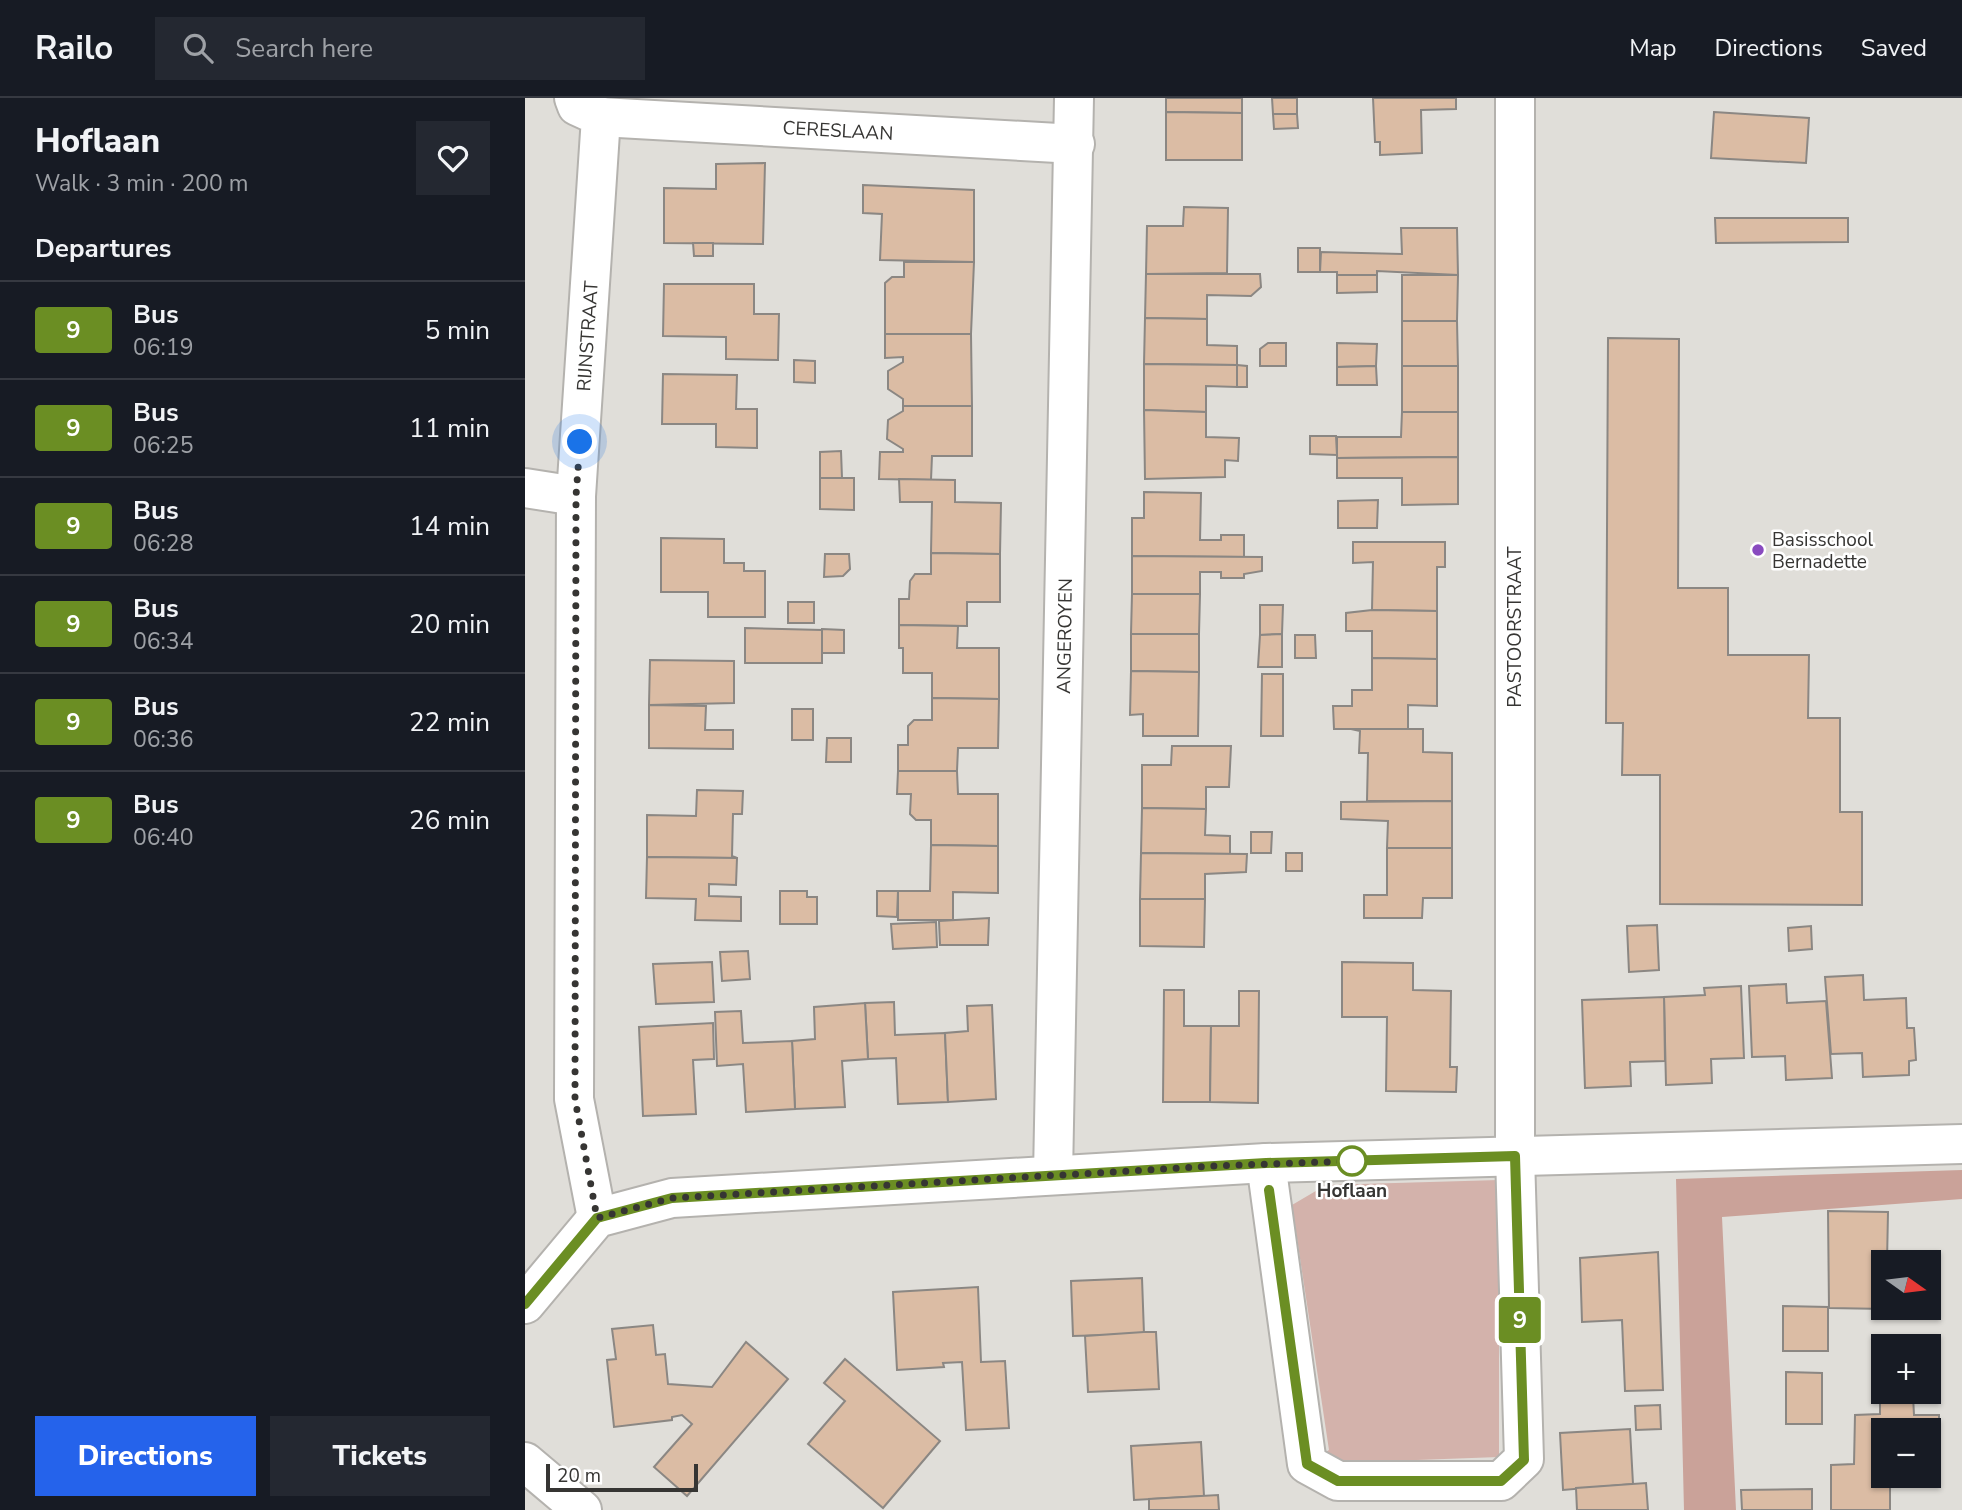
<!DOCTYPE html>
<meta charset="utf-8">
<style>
body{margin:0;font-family:"Nunito Sans",sans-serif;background:#242831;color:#f1f3f6;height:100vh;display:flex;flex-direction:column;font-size:26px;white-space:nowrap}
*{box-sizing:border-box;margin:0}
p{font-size:23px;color:#9ea1a6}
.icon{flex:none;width:38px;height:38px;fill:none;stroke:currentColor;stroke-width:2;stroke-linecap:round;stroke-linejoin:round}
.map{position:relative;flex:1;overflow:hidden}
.details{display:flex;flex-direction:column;background:#171b24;width:525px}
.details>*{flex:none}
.badge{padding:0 14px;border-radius:5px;font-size:24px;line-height:46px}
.needle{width:46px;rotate:104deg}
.tools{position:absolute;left:1346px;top:1152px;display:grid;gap:14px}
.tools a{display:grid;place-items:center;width:70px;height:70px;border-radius:0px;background:#171b24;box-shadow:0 2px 5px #0004;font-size:35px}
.scale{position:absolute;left:21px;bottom:18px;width:152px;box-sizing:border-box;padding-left:7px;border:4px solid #363533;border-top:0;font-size:19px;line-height:24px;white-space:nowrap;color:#363533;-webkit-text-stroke:5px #fff;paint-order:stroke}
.you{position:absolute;width:35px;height:35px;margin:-18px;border:5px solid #fff;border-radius:50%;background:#1a73e8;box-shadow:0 0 0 10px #1a73e833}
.map>.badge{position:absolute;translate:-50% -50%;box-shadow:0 0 0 4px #fff}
h2{padding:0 35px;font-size:26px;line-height:63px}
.round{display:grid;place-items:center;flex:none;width:74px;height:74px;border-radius:0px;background:#242831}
.overview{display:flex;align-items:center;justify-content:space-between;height:119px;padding:0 35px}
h1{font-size:33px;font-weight:800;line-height:52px}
.action{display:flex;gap:14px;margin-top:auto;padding:14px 35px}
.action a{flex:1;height:80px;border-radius:0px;background:#2563eb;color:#fff;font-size:28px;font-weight:800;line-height:80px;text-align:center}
.action a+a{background:#242831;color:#f1f3f6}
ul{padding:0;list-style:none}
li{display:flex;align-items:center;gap:21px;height:98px;padding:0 35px;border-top:2px solid #363941}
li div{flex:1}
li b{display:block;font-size:26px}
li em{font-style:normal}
li .badge{min-width:77px;font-weight:700;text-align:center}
header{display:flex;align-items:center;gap:42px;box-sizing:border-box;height:98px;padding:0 35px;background:#171b24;border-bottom:2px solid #363941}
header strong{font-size:33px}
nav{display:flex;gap:38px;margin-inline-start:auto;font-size:24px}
.search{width:490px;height:63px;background:#242831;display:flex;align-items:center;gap:18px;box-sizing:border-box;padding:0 24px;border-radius:0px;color:#9ea1a6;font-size:26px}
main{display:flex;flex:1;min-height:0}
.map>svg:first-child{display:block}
</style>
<header>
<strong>Railo</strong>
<div class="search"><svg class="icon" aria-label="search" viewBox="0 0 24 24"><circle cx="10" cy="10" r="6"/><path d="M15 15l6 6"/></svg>Search here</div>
<nav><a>Map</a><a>Directions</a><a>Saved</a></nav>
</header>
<main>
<section class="details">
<div class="overview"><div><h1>Hoflaan</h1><p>Walk · 3 min · 200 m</p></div><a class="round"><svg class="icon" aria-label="heart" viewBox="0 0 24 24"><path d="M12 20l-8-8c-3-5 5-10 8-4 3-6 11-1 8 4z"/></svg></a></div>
<h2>Departures</h2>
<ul>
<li><span class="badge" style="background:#6b8e23;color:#fff">9</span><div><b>Bus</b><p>06:19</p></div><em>5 min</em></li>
<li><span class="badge" style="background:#6b8e23;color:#fff">9</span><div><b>Bus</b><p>06:25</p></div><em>11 min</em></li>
<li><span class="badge" style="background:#6b8e23;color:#fff">9</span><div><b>Bus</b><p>06:28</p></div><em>14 min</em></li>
<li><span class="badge" style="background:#6b8e23;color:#fff">9</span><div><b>Bus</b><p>06:34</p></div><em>20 min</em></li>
<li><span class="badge" style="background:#6b8e23;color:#fff">9</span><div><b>Bus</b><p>06:36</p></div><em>22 min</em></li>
<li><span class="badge" style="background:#6b8e23;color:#fff">9</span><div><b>Bus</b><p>06:40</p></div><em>26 min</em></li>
</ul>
<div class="action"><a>Directions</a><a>Tickets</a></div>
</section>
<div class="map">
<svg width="1437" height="1412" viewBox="0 0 1437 1412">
<rect width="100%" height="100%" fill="#e0ded9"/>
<path fill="#d3b2ab" d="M 974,1082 L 974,1359 L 782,1366 L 804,1352 L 767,1107 L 801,1087 Z"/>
<path fill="#caa299" d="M 1437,1072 L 1437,1101 L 1197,1119 L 1211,1412 L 1159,1412 L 1151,1081 Z"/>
<g fill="#dbbca4" stroke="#8b8783" stroke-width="2" fill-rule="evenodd">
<path d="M 641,0 L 717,0 L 717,15 L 641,14 Z"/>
<path d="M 747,0 L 772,0 L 772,16 L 748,16 Z"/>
<path d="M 848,0 L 931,0 L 931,11 L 896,12 L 897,55 L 855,57 L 855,44 L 850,44 Z"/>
<path d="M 641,14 L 717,15 L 717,62 L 641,62 Z"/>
<path d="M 1189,14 L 1284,20 L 1281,65 L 1186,60 Z"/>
<path d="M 748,16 L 772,16 L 773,30 L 749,31 Z"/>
<path d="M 240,65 L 238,146 L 139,145 L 139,90 L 191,91 L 191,66 Z"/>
<path d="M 338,87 L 449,92 L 449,164 L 355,162 L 357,116 L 338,115 Z"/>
<path d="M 659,109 L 703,110 L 702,175 L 621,176 L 622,128 L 658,128 Z"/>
<path d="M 1190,120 L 1323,120 L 1323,144 L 1191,145 Z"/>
<path d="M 876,130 L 932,130 L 933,177 L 852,173 L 852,177 L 812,177 L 812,174 L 795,174 L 796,154 L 877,156 Z"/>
<path d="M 168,145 L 188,145 L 188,158 L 169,158 Z"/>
<rect x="773" y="150" width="22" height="24"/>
<path d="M 379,164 L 449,164 L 446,236 L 360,236 L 360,185 L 367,179 L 379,179 Z"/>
<path d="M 621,176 L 735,176 L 736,189 L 726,198 L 682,197 L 682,221 L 620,220 Z"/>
<path d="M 812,177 L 852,177 L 852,194 L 812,195 Z"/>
<path d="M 877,177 L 933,177 L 932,223 L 877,223 Z"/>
<path d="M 139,186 L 229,186 L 229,216 L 254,216 L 253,262 L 201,261 L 201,239 L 138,238 Z"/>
<path d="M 620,220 L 682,221 L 682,247 L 712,248 L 712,267 L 619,266 Z"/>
<path d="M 877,223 L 932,223 L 933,268 L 877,268 Z"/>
<path d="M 360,236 L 446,236 L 447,308 L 378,308 L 378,301 L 363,291 L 363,273 L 378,264 L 378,259 L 360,260 Z"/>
<path d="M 1083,240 L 1154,241 L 1153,490 L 1203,490 L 1203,557 L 1284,557 L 1283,620 L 1315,620 L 1315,714 L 1337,714 L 1337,807 L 1135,806 L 1135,677 L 1097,677 L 1098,625 L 1081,625 Z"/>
<path d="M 743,245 L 761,245 L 761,268 L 735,268 L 735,251 Z"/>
<path d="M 812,245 L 852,246 L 851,268 L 812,269 Z"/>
<path d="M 269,262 L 290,263 L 290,285 L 269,284 Z"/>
<path d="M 619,266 L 712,267 L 712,289 L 681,288 L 681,314 L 619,312 Z"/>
<path d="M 712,267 L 722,268 L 722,289 L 712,289 Z"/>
<path d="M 851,268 L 852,287 L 812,287 L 812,269 Z"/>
<rect x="877" y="268" width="56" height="46"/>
<path d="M 138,276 L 212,277 L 211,311 L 232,311 L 232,350 L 191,349 L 191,326 L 137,326 Z"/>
<path d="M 378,308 L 447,308 L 447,358 L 407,358 L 406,382 L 354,381 L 355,354 L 378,354 L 378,351 L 362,341 L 363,322 L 378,313 Z"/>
<path d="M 619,312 L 681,314 L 681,339 L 714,340 L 713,363 L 700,362 L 700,379 L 620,381 Z"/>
<path d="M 877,314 L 933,314 L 933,359 L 812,360 L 812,339 L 876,339 Z"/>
<path d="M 785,338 L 811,338 L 812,357 L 785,356 Z"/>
<path d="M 316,353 L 317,380 L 295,380 L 295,354 Z"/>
<path d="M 933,359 L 933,406 L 877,407 L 877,380 L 812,380 L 812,360 Z"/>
<path d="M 295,380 L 329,380 L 329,412 L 295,411 Z"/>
<path d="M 374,381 L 430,382 L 430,404 L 476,405 L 475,456 L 406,455 L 407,404 L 375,404 Z"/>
<path d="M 619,394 L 676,395 L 675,442 L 696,442 L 696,437 L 719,437 L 719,459 L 607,458 L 607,420 L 619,420 Z"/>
<path d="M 853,402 L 852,430 L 813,430 L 813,403 Z"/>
<path d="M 136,440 L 199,441 L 199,465 L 219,465 L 219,473 L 240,473 L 240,519 L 183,519 L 183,494 L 136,494 Z"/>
<path d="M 828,444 L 920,444 L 920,469 L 912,469 L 912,513 L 847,512 L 848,464 L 828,465 Z"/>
<path d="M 406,455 L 475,456 L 475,504 L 442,504 L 442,528 L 374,527 L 374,501 L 384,501 L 385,483 L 390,476 L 406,476 Z"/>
<path d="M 300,456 L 324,456 L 325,471 L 318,478 L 299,479 Z"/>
<path d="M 607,458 L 737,459 L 737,473 L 719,476 L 719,480 L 696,480 L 696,474 L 675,474 L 675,496 L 607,496 Z"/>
<path d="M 607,496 L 675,496 L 674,536 L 606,536 Z"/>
<rect x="263" y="504" width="26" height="21"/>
<path d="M 735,507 L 758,507 L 757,536 L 735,537 Z"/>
<path d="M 847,512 L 912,513 L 912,561 L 847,560 L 847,533 L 821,533 L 821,515 Z"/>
<path d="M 374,527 L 433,528 L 432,550 L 474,550 L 474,601 L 407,600 L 407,575 L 378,575 L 378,550 L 374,550 Z"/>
<path d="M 220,530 L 297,532 L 297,565 L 220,565 Z"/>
<path d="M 297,531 L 319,532 L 319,555 L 297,555 Z"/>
<path d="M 606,536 L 674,536 L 674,574 L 606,573 Z"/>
<path d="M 757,536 L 757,569 L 733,569 L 735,537 Z"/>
<path d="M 770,537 L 790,537 L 791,560 L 770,560 Z"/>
<path d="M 847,560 L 912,561 L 912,608 L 883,607 L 883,631 L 809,631 L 808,608 L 827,608 L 827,592 L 847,592 Z"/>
<path d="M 125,562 L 209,563 L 209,605 L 124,607 Z"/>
<path d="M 606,573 L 674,574 L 673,638 L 618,638 L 618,616 L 605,617 Z"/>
<path d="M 737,576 L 758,576 L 758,638 L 736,638 Z"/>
<path d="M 407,600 L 474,601 L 473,650 L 433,650 L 432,673 L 373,673 L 373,647 L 383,647 L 383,628 L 389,622 L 407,622 Z"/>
<path d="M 124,607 L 181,608 L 180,632 L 208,632 L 208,651 L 124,650 Z"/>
<rect x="267" y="611" width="21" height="31"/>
<path d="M 826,631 L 898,631 L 898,654 L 927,655 L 927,703 L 842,703 L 843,655 L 834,655 L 835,633 Z"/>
<path d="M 302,640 L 326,640 L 326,664 L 301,664 Z"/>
<path d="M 647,648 L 706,648 L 704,689 L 681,689 L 681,711 L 617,710 L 617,667 L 646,667 Z"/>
<path d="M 373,673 L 432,673 L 433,696 L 473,696 L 473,748 L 406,747 L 406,722 L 391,722 L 385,716 L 386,696 L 372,696 Z"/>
<path d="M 172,692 L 218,693 L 217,716 L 208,716 L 207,758 L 212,760 L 122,759 L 122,717 L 171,718 Z"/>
<path d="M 927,703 L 927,750 L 862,750 L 863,723 L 816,721 L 816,704 Z"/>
<path d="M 617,710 L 681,711 L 680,737 L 705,738 L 705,756 L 616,755 Z"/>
<path d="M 726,734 L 747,734 L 746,755 L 726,755 Z"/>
<path d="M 406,747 L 473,748 L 473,795 L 428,794 L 428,822 L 373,822 L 373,793 L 405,793 Z"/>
<path d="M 862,750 L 927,750 L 927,800 L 898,800 L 897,820 L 839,820 L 839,797 L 862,797 Z"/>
<path d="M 616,755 L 722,756 L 721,774 L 680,776 L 680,801 L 615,801 Z"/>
<rect x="761" y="755" width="16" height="18"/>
<path d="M 122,759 L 212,760 L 211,787 L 184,786 L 184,798 L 216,799 L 216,823 L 170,822 L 171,801 L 121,800 Z"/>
<path d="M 255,793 L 282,793 L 282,799 L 292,799 L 292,826 L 255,826 Z"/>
<path d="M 352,793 L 373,793 L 372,819 L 352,818 Z"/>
<path d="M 615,801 L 680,801 L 679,849 L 615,848 Z"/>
<path d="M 464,820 L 463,847 L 415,847 L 414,823 Z"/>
<path d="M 411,824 L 412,849 L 368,851 L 366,826 Z"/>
<path d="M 1132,827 L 1134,872 L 1104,874 L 1102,828 Z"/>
<path d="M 1286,828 L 1287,851 L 1264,853 L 1263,830 Z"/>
<path d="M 223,853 L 225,881 L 197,883 L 195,854 Z"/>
<path d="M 187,864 L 189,904 L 131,906 L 128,866 Z"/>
<path d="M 817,864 L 888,865 L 888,892 L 926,893 L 925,969 L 932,969 L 931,994 L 861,993 L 862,919 L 817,919 Z"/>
<path d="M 1338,877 L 1339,902 L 1381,900 L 1382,930 L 1389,930 L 1391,962 L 1384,963 L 1384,977 L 1338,979 L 1337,955 L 1306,956 L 1300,879 Z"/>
<path d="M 1261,886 L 1262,905 L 1301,903 L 1307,980 L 1261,982 L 1260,958 L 1227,959 L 1224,888 Z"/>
<path d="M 1216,888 L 1219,960 L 1186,961 L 1187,985 L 1141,987 L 1139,899 L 1180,897 L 1179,890 Z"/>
<path d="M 639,892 L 659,892 L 659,928 L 686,928 L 685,1004 L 638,1004 Z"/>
<path d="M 714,893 L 734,893 L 733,1005 L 685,1004 L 686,928 L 714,928 Z"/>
<path d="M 1139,899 L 1140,963 L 1105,964 L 1106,988 L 1060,990 L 1057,902 Z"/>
<path d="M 369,904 L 370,937 L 420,935 L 423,1004 L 373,1006 L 371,960 L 343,961 L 340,905 Z"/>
<path d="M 340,905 L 343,961 L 317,963 L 320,1009 L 270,1011 L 267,943 L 290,941 L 289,909 Z"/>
<path d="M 467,907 L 471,1001 L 423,1004 L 420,935 L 443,933 L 442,908 Z"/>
<path d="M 216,913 L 218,945 L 267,943 L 270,1011 L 221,1014 L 218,966 L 192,968 L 190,914 Z"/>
<path d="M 188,925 L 189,961 L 168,962 L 171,1016 L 118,1018 L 114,929 Z"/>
<path d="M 1303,1113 L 1363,1114 L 1362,1164 L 1358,1164 L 1358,1209 L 1362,1211 L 1304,1210 Z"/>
<path d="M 1133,1154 L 1138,1292 L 1100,1293 L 1097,1222 L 1057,1224 L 1055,1160 Z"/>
<path d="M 617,1180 L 619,1236 L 548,1238 L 546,1183 Z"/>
<path d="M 453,1189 L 456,1264 L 480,1263 L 484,1330 L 441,1332 L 437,1264 L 418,1265 L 419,1269 L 372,1272 L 368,1194 Z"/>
<path d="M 1258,1208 L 1303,1209 L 1303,1253 L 1258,1253 Z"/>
<path d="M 128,1227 L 131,1257 L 140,1256 L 143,1286 L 187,1289 L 221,1244 L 263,1281 L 162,1398 L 129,1369 L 167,1326 L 157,1317 L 147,1319 L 147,1322 L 89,1329 L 82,1262 L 91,1261 L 87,1231 Z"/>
<path d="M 619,1234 L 631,1234 L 634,1291 L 563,1294 L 560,1238 Z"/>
<path d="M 320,1261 L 415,1343 L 358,1410 L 283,1346 L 320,1303 L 299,1285 Z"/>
<path d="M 1261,1274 L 1297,1275 L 1297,1326 L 1261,1326 Z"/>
<path d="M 1360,1293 L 1384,1293 L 1388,1298 L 1389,1317 L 1414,1317 L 1414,1381 L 1365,1381 L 1365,1412 L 1306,1412 L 1306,1367 L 1329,1366 L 1330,1317 L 1355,1316 L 1355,1298 ZM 1358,1332 L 1404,1332 L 1404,1377 L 1358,1377 Z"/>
<path d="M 1135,1307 L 1136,1331 L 1111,1332 L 1110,1308 Z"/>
<path d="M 1105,1331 L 1108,1386 L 1038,1392 L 1035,1335 Z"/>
<path d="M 676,1344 L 679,1398 L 609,1402 L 606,1348 Z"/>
<path d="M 1121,1385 L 1123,1412 L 1052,1412 L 1051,1390 Z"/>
<path d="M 1287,1391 L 1287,1412 L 1217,1412 L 1216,1392 Z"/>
<path d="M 693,1397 L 694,1412 L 624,1412 L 624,1401 Z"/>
</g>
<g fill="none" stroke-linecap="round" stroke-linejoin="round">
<defs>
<g id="street">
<path d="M 49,0 L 52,8 L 76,19 L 51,398 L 49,1001 L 72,1120"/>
<path d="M 76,19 L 550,46"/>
<path d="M 0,390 L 51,398"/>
<path d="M 741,1065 L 782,1366 L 813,1383 L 976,1383 L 999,1361 L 990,1058 L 990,0"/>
<path d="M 528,1077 L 549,0"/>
<path d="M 0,1206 L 72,1120 L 147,1100 L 741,1065 L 1437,1046"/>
</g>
<path id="secondary" d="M 0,1364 L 57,1412"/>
</defs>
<use href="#street" stroke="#b4b2ae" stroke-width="42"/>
<use href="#secondary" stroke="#b4b2ae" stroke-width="42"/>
<use href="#street" stroke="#fff" stroke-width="38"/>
<use href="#secondary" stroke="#fff" stroke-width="38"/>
</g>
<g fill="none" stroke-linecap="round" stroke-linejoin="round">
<defs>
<path id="line" d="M 0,1206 L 72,1120 L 147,1100 L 741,1065 L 990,1058 L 999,1362 L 976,1383 L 813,1383 L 782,1366 L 744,1092"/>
</defs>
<use href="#line" stroke="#fff" stroke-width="16"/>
<use href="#line" stroke="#6b8e23" stroke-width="10"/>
<path stroke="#363533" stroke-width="7" stroke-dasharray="0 12.6" d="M 55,344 L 51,398 L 50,1001 L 72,1120 L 147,1100 L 688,1068 L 827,1063"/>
</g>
<circle fill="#894abf" stroke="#fff" stroke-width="2.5" cx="1233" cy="452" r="7"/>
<circle fill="#fff" stroke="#6b8e23" stroke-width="3.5" cx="827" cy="1063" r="14"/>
<g text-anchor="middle" stroke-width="5" stroke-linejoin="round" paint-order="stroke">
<g font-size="19" fill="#363533" stroke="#fff">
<text transform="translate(313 32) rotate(3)" y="7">CERESLAAN</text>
<text transform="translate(62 238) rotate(-86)" y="7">RIJNSTRAAT</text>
<text transform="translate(989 529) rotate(-90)" y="7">PASTOORSTRAAT</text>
<text transform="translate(539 538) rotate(-89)" y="7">ANGEROYEN</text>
</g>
<g font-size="19" fill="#363533" stroke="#fff" text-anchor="start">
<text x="1247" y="448">Basisschool<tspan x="1247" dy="22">Bernadette</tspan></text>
</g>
<g font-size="19" font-weight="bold" fill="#363533" stroke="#fff">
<text x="827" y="1099">Hoflaan</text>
</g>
</g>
</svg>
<div class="tools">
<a><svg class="needle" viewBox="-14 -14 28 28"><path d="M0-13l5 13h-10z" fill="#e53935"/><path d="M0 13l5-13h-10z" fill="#9ea1a6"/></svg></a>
<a>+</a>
<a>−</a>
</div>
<div class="scale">20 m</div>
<div class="you" style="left:55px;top:344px"></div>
<b class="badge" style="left:995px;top:1222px;background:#6b8e23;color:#fff">9</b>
</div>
</main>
